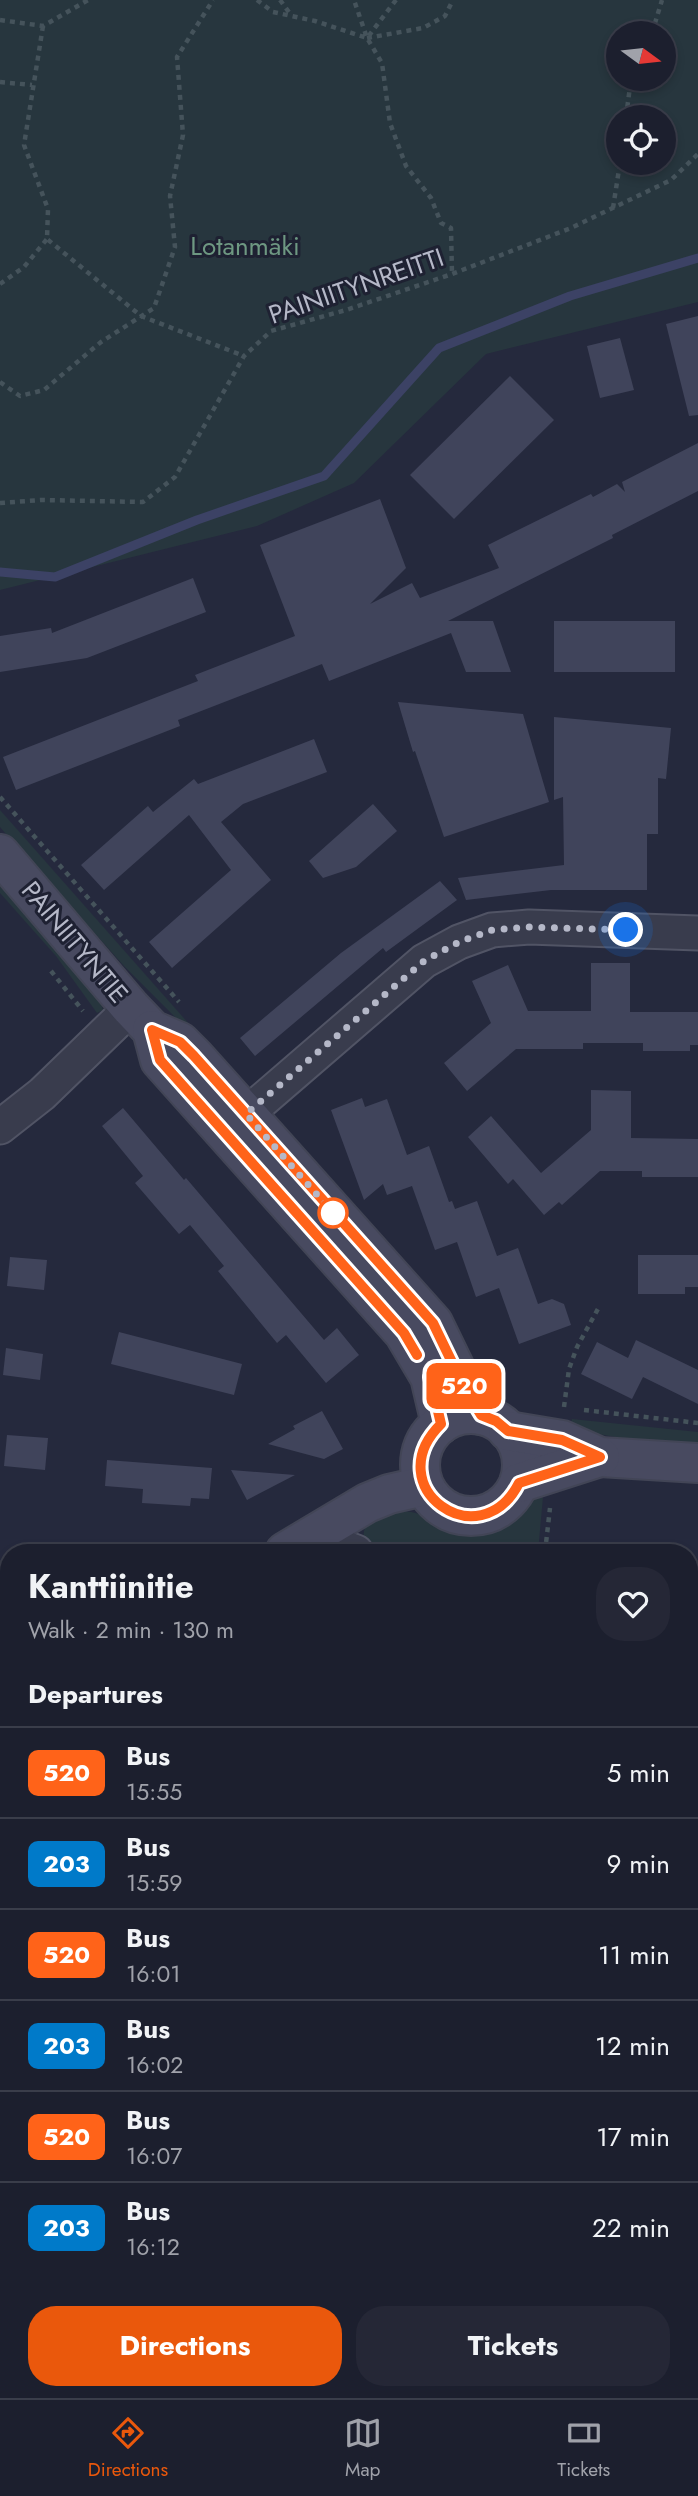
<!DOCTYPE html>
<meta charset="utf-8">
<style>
body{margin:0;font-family:Jost,sans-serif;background:#252736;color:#f1f3f6;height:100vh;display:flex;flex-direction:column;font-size:26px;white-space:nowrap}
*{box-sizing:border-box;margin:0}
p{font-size:23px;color:#a0a2aa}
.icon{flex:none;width:38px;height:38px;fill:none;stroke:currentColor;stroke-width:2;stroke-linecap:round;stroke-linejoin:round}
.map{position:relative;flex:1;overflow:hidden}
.drawer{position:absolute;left:0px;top:1544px;width:698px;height:856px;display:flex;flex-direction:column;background:#1c1f2e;border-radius:28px 28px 0 0;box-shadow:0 4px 10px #0003,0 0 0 2px #3a3d4a}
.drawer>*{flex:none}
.badge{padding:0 14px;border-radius:10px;font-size:24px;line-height:46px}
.needle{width:46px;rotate:105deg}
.controls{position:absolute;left:606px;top:21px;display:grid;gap:14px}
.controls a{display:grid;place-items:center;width:70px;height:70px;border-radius:50%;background:#1c1f2e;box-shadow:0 4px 10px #0003,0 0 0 2px #3a3d4a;font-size:35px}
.you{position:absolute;width:35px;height:35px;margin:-18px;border:5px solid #fff;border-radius:50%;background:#1a73e8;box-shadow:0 0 0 10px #1a73e833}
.map>.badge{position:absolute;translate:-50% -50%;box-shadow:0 0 0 4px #fff}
h2{padding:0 28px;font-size:26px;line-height:63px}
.round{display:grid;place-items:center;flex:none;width:74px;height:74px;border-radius:28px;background:#252736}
.summary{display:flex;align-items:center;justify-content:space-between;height:119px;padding:0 28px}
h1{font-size:33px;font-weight:700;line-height:52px}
.action{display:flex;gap:14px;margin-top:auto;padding:14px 28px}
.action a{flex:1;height:80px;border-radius:28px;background:#ea580c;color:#fff;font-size:28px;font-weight:700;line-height:80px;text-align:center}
.action a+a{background:#252736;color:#f1f3f6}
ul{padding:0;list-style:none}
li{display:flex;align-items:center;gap:21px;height:91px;padding:0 28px;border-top:2px solid #3a3d4a}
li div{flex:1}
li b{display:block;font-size:26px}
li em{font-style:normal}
li .badge{min-width:77px;font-weight:700;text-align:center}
.tabs{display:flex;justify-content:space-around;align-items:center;height:98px;border-top:2px solid #3a3d4a;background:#1c1f2e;font-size:19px;color:#a0a2aa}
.tabs a{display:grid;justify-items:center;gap:4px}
.tabs .on{color:#ea580c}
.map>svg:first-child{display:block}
</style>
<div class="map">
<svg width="698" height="2398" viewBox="0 0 698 2398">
<rect width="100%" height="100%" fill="#25293d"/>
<g fill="#27363e" fill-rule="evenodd">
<path d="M 0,0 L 698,0 L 698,302 L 486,354 L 354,483 L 257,526 L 0,590 ZM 618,33 L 663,33 L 663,79 L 618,79 ZM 618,117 L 663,117 L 663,163 L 618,163 Z"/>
<path d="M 0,810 L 197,1033 L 194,1036 L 124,966 L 6,834 L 0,827 Z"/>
<path d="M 0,874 L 95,980 L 103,1010 L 97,1013 L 56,956 L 0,893 Z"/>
<path d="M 572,1419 L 698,1432 L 698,1446 L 638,1441 L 569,1429 Z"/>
<path d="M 538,1493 L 543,1497 L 538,1552 C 502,1552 389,1559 363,1538 L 365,1525 C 374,1521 385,1514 395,1512 C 409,1509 423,1515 436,1521 C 486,1545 503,1530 538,1493 Z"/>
<path d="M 0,1777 L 9,1788 L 9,1963 L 0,1957 Z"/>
<path d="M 0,1971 L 9,1977 L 9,2390 L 584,2390 L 595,2398 L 0,2398 Z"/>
</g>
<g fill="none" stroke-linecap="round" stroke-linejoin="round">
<path stroke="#3c4265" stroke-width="9" d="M 0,572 L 55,577 L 197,520 L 324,476 L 439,348 L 570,296 L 698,258"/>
</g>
<g fill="#40445b">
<path d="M 698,316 L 698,415 L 689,416 L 666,324 Z"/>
<path d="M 620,338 L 634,390 L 600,398 L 587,346 Z"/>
<path d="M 510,376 L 554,420 L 454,519 L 410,475 Z"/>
<path d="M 698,443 L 698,491 L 612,535 L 613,538 L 448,621 L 493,621 L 511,672 L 466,672 L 451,633 L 329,681 L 322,664 L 178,720 L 180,726 L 16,790 L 3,757 L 198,681 L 195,675 L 295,636 L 260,545 L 380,499 L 406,568 L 370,604 L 412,583 L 420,598 L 499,568 L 488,545 L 591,494 L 593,497 L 617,484 L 625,492 L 622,482 Z"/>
<path d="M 193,578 L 206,612 L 87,658 L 0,672 L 0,636 L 51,628 L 52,633 Z"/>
<rect x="554" y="621" width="121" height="51"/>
<path d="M 398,702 L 523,714 L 549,802 L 444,837 L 415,751 L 413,752 Z"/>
<path d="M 554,717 L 671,728 L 666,779 L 658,778 L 658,834 L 647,834 L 647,890 L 551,890 L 466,900 L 458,878 L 564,865 L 563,797 L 554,800 Z"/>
<path d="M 314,739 L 327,772 L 243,804 L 221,822 L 271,880 L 172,968 L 149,942 L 231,870 L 189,815 L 104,890 L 81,865 L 148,806 L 153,812 L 194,779 L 198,784 Z"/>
<path d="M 373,804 L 397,831 L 356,867 L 323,878 L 309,861 Z"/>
<path d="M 440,881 L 457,900 L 386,952 L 383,948 L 255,1056 L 240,1038 L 341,953 Z"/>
<path d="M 591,963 L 630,963 L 630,1012 L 698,1012 L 698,1045 L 690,1045 L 690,1051 L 643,1051 L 643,1043 L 583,1043 L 583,1049 L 516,1049 L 467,1091 L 444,1063 L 491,1023 L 472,981 L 508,965 L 528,1011 L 591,1011 Z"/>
<path d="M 591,1090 L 631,1091 L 631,1138 L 698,1139 L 698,1177 L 642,1177 L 642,1171 L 600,1171 L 562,1205 L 559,1202 L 544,1215 L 513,1179 L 508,1184 L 468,1137 L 491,1116 L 541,1173 L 591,1130 Z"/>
<path d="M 362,1098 L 365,1107 L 387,1099 L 407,1155 L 429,1146 L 449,1202 L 452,1201 L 455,1209 L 477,1201 L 497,1256 L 518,1248 L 538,1304 L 552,1299 L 564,1304 L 571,1325 L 519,1344 L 499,1288 L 476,1297 L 457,1242 L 435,1250 L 412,1186 L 387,1195 L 383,1184 L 364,1200 L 331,1110 Z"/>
<path d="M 123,1108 L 184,1180 L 186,1178 L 324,1340 L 337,1328 L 359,1355 L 326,1383 L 286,1335 L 277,1343 L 218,1271 L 224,1266 L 190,1225 L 179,1234 L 135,1183 L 143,1176 L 102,1126 Z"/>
<path d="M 638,1255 L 698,1255 L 698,1287 L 685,1287 L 685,1294 L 638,1294 Z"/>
<path d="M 10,1257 L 47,1260 L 44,1290 L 7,1286 Z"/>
<path d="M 119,1332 L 242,1364 L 234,1395 L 111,1364 Z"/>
<path d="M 636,1340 L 698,1370 L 698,1404 L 643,1377 L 632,1399 L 581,1374 L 597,1342 L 628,1358 Z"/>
<path d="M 6,1348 L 43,1354 L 40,1380 L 3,1375 Z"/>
<path d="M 322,1411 L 343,1449 L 324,1459 L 268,1444 L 295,1429 L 293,1426 Z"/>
<path d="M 7,1435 L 48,1438 L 45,1470 L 4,1466 Z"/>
<path d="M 107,1460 L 212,1468 L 209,1499 L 191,1498 L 190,1506 L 142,1503 L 143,1489 L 105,1486 Z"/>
<path d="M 231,1470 L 295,1475 L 247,1500 Z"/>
</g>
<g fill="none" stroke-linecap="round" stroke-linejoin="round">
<defs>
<path id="lane" d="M 690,1784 L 696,1783"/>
<g id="street">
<path d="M 0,1127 L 42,1094 L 131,1008"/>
<path d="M 228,1130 L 424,961 L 459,942 L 492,930 L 529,927 L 698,933"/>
<path d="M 329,1526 L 343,1547 L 356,1552"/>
<path d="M 690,1592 L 698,1592"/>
<path d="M 690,2057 L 698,2058"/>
</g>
<g id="secondary">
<path d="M 0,854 L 131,1008 L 152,1030 L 180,1042 L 194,1056 L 433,1323 L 464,1387 L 481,1415"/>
<path d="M 152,1030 L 160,1060 L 404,1333 L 430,1377 L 441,1424"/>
<circle cx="471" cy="1465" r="51"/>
<path d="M 508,1431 L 562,1440 L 600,1457 L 698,1463"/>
<path d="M 519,1483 L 600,1457"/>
<path d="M 285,1552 L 367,1503 L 389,1494 L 424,1486"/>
<path d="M 0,1705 L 9,1700"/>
</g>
</defs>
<use href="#lane" stroke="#515465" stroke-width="21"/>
<use href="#street" stroke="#515465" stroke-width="37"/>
<use href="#secondary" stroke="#424556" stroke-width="42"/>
<g stroke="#45535b" stroke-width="4.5" stroke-dasharray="5 5" stroke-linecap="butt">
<path d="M 257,0 L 273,12 L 315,21 L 367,38 L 354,0"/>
<path d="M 280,0 L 291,15"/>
<path d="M 396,0 L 367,38 L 382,63 L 390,123 L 406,166 L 431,198 L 441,223 L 451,228 L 452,274"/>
<path d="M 0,20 L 43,26 L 88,0"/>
<path d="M 43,26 L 24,145 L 48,209 L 47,239 L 141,316 L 244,356"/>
<path d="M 652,33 L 662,0"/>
<path d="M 367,38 L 423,28 L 445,16 L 453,0"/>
<path d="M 0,82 L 32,85"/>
<path d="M 626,117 L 631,79"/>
<path d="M 613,208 L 620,163"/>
<path d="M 0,284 L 24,267 L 47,239"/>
<path d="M 0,382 L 20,396 L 44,390 L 101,342 L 154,308 L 175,247 L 170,196 L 183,135 L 177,57 L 213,0"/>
<path d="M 0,503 L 41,500 L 143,502 L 175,477 L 244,356 L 271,331 L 346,310 L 452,274 L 571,228 L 671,180 L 698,154"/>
<path d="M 0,797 L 179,1002"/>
<path d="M 51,971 L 83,1011"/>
<path d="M 564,1407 L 569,1369 L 577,1347 L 599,1307"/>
<path d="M 584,1410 L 698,1423"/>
<path d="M 545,1552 L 550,1508"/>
<path d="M 7,1988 L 9,2021"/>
<path d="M 8,2135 L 9,2127"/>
<path d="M 560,2390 L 571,2398"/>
<path d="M 697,2398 L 698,2396"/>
</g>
<use href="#lane" stroke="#393c4d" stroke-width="18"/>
<use href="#street" stroke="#393c4d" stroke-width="33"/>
<use href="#secondary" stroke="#484a60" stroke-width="38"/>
</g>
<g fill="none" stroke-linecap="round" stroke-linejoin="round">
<defs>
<path id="line" d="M 417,1355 L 404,1333 L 160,1060 L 152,1030 L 180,1042 L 194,1056 L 433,1323 L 464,1387 L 481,1415 L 496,1421 L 508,1431 L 562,1440 L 600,1457 L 519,1483 C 480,1560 377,1487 441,1424 L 430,1377"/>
</defs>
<use href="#line" stroke="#fff" stroke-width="16"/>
<use href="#line" stroke="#ff6319" stroke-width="10"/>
<path stroke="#b5b8c8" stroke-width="7" stroke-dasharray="0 12.6" d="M 333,1213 L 246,1114 L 424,961 L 459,942 L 492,930 L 529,927 L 626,930"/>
</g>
<circle fill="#fff" stroke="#ff6319" stroke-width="3.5" cx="333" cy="1213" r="14"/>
<g text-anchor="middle" stroke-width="6" stroke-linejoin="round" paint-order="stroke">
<g font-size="26" fill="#6e9882" stroke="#1e2132">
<text x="245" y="255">Lotanmäki</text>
</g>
<g font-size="26" fill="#b5b8c8" stroke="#1e2132">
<text transform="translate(356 286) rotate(-19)" y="9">PAINIITYNREITTI</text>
<text transform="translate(75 942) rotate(50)" y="9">PAINIITYNTIE</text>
</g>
</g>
</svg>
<div class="controls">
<a><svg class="needle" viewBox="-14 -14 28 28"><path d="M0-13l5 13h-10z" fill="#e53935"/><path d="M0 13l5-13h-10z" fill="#a0a2aa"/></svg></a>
<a><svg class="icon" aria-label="locate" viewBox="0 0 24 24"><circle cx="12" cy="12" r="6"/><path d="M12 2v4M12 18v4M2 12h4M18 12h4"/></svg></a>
</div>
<div class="you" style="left:626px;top:930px"></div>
<b class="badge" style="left:464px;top:1386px;background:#ff6319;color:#fff">520</b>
<section class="drawer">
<div class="summary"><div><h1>Kanttiinitie</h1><p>Walk · 2 min · 130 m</p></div><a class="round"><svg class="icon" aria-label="heart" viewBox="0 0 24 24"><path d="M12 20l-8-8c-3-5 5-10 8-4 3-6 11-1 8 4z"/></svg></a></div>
<h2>Departures</h2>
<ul>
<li><span class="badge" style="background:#ff6319;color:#fff">520</span><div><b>Bus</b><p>15:55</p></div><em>5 min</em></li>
<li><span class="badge" style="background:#007ac9;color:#fff">203</span><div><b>Bus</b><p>15:59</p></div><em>9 min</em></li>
<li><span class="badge" style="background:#ff6319;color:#fff">520</span><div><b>Bus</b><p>16:01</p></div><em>11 min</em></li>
<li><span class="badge" style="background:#007ac9;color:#fff">203</span><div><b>Bus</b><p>16:02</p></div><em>12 min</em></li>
<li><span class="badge" style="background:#ff6319;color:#fff">520</span><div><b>Bus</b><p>16:07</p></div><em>17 min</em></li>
<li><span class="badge" style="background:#007ac9;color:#fff">203</span><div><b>Bus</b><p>16:12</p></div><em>22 min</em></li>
</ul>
<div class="action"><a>Directions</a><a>Tickets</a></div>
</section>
</div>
<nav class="tabs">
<a class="on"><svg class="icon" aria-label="directions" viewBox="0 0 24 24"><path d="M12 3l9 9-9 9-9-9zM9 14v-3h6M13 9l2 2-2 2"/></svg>Directions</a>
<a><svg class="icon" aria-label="map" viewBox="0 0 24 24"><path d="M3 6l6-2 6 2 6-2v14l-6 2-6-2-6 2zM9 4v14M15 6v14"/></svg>Map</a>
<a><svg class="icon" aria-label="tickets" viewBox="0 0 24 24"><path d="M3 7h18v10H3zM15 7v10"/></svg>Tickets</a>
</nav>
